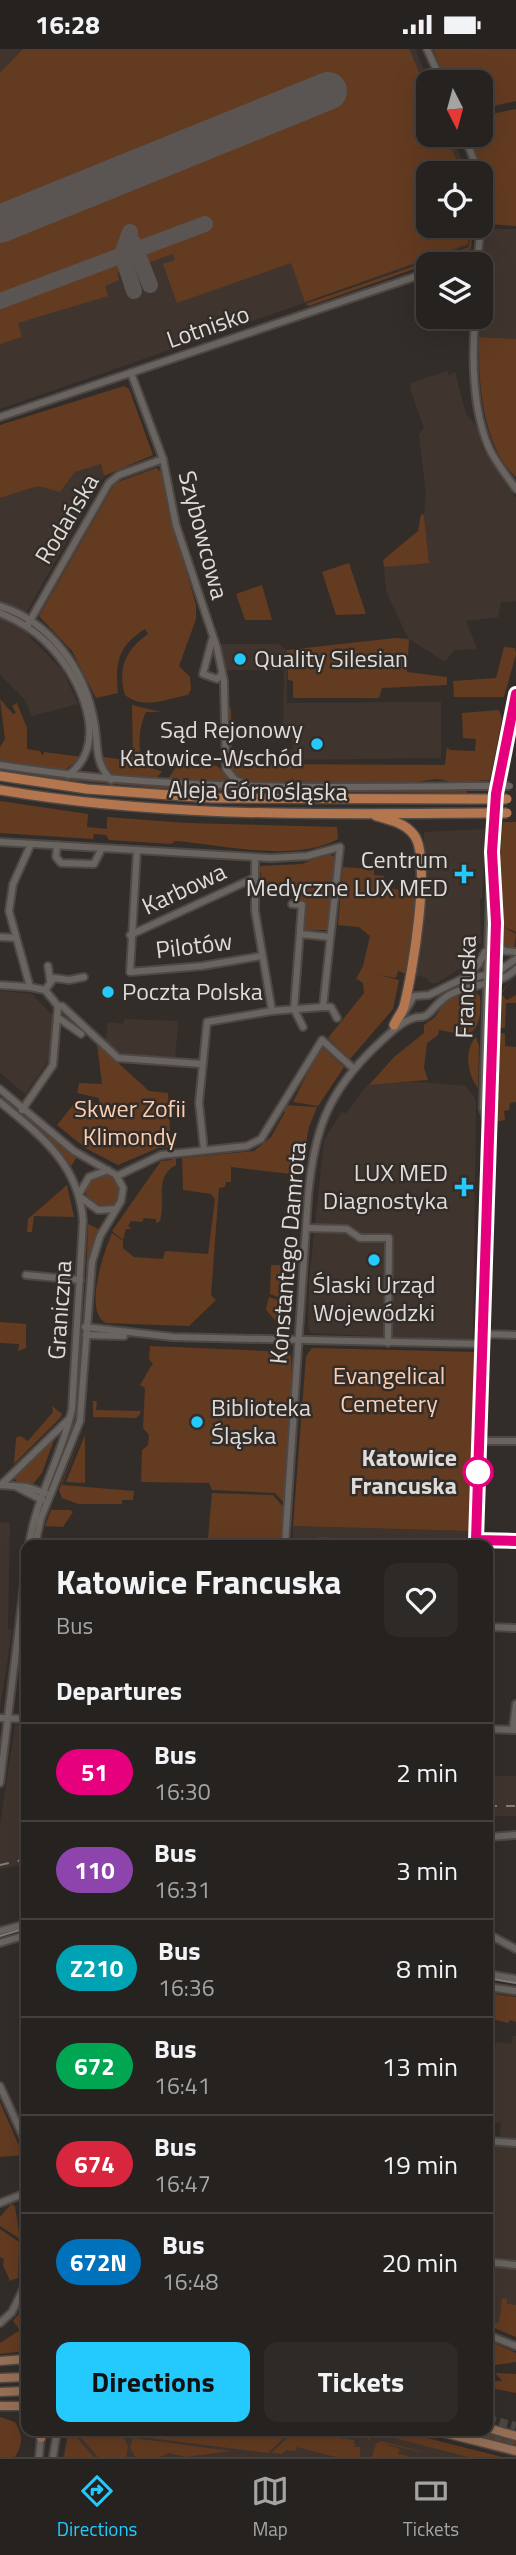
<!DOCTYPE html>
<meta charset="utf-8">
<style>
body{margin:0;font-family:"Titillium Web",sans-serif;background:#2e2a28;color:#f1f3f6;height:100vh;display:flex;flex-direction:column;font-size:26px;white-space:nowrap}
*{box-sizing:border-box;margin:0}
p{font-size:23px;color:#a4a4a4}
.icon{flex:none;width:38px;height:38px;fill:none;stroke:currentColor;stroke-width:2;stroke-linecap:round;stroke-linejoin:round}
.map{position:relative;flex:1;overflow:hidden}
.sheet{position:absolute;left:21px;top:1491px;width:472px;height:896px;display:flex;flex-direction:column;background:#26221f;border-radius:14px;box-shadow:0 7px 28px #0002,0 0 0 2px #423f3d}
.sheet>*{flex:none}
.badge{padding:0 14px;border-radius:23px;font-size:24px;line-height:46px}
.needle{width:46px;rotate:174deg}
.fabs{position:absolute;left:416px;top:21px;display:grid;gap:14px}
.fabs a{display:grid;place-items:center;width:77px;height:77px;border-radius:14px;background:#26221f;box-shadow:0 7px 28px #0002,0 0 0 2px #423f3d;font-size:35px}
.map>.badge{position:absolute;translate:-50% -50%;box-shadow:0 0 0 4px #fff}
h2{padding:0 35px;font-size:26px;line-height:63px}
.round{display:grid;place-items:center;flex:none;width:74px;height:74px;border-radius:14px;background:#2e2a28}
.headline{display:flex;align-items:center;justify-content:space-between;height:119px;padding:0 35px}
h1{font-size:33px;font-weight:700;line-height:52px}
.action{display:flex;gap:14px;margin-top:auto;padding:14px 35px}
.action a{flex:1;height:80px;border-radius:14px;background:#24c9fe;color:#111;font-size:28px;font-weight:700;line-height:80px;text-align:center}
.action a+a{background:#2e2a28;color:#f1f3f6}
ul{padding:0;list-style:none}
li{display:flex;align-items:center;gap:21px;height:98px;padding:0 35px;border-top:2px solid #423f3d}
li div{flex:1}
li b{display:block;font-size:26px}
li em{font-style:normal}
li .badge{min-width:77px;font-weight:700;text-align:center}
.status{display:flex;justify-content:space-between;align-items:center;height:49px;padding:0 35px;background:#26221f;direction:ltr}
.status svg{height:19px;fill:currentColor}
.dock{display:flex;justify-content:space-around;align-items:center;height:98px;border-top:2px solid #423f3d;background:#26221f;font-size:19px;color:#a4a4a4}
.dock a{display:grid;justify-items:center;gap:4px}
.dock .active{color:#24c9fe}
.map>svg:first-child{display:block}
</style>
<div class="status"><b>16:28</b><svg viewBox="0 0 49 12"><path d="M0 12V9h3v3zM5 12V6h3v6zM10 12V3h3v9zM15 12V0h3v12zM26 1h20v11H26zM47 4h2v5h-2z"/></svg></div>
<div class="map">
<svg width="516" height="2408" viewBox="0 0 516 2408">
<rect width="100%" height="100%" fill="#332d29"/>
<g fill="#40352e">
<path d="M 0,0 L 415,0 L 429,33 L 429,86 L 452,86 L 467,124 L 429,124 L 429,177 L 472,177 L 471,196 L 0,360 Z"/>
<path d="M 485,180 L 516,180 L 516,290 L 479,288 Z"/>
<path d="M 447,322 L 449,326 L 455,323 L 466,365 L 478,379 L 482,399 L 516,449 L 516,552 L 501,553 L 498,568 L 466,572 L 477,600 L 454,601 L 445,613 L 409,590 L 405,583 L 386,542 L 384,518 L 429,513 L 424,466 L 426,446 L 419,386 L 424,379 L 410,339 L 411,334 Z"/>
<path d="M 101,415 L 104,427 L 27,562 L 27,585 L 63,622 L 78,655 L 32,667 L 25,651 L 0,625 L 0,449 L 38,437 L 60,443 L 75,423 Z"/>
<path d="M 219,595 L 278,595 L 287,601 L 287,654 L 441,653 L 441,709 L 283,711 L 284,702 L 293,700 L 292,688 L 283,688 L 284,621 L 224,621 Z"/>
<path d="M 486,780 L 482,849 L 480,850 L 481,895 L 476,895 L 475,910 L 437,934 L 430,934 L 425,928 L 413,926 L 425,834 L 424,783 Z"/>
<path d="M 0,942 L 32,945 L 53,967 L 49,1011 L 25,1045 L 0,1024 Z"/>
<path d="M 124,970 L 178,972 L 175,1011 L 119,1006 L 105,994 L 108,973 L 123,975 Z"/>
<path d="M 419,1033 L 466,1037 L 476,1051 L 473,1292 L 311,1284 L 308,1278 L 309,1233 L 324,1091 L 342,1063 L 346,1065 L 368,1035 Z"/>
<path d="M 0,1473 L 10,1474 L 8,1580 L 12,1581 L 0,1660 Z"/>
<path d="M 293,1477 L 470,1482 L 470,1496 L 292,1496 Z"/>
<path d="M 15,1676 L 26,1676 L 26,1815 L 0,1820 L 0,1776 Z"/>
<rect x="488" y="1727" width="28" height="40"/>
<path d="M 513,1987 L 516,1987 L 516,2288 L 488,2276 L 488,2094 L 499,2094 L 501,2074 L 488,2073 L 488,1992 L 511,1995 Z"/>
<path d="M 68,2382 L 399,2382 L 502,2408 L 63,2408 Z"/>
</g>
<g fill="#633b21">
<path d="M 23,0 L 409,0 L 429,46 L 429,86 L 446,86 L 462,124 L 429,124 L 429,177 L 469,177 L 468,195 L 305,253 L 291,214 L 177,254 L 163,215 L 175,211 L 173,205 L 117,224 L 119,231 L 105,237 L 108,247 L 18,274 L 22,288 L 0,295 L 0,24 Z"/>
<path d="M 433,0 L 516,0 L 516,52 L 481,60 L 481,33 L 447,33 Z"/>
<path d="M 516,60 L 516,177 L 487,175 L 488,139 L 470,86 L 481,86 L 481,67 Z"/>
<path d="M 473,177 L 471,200 L 309,257 L 305,255 L 469,198 Z"/>
<path d="M 479,288 L 516,290 L 516,428 C 482,397 478,333 479,288 Z"/>
<path d="M 124,337 L 129,340 L 153,406 L 104,427 L 101,415 L 75,423 L 60,443 L 38,437 L 0,449 L 0,376 Z"/>
<path d="M 156,419 L 164,425 L 172,472 L 196,556 L 196,570 L 179,617 L 190,628 L 191,640 L 188,646 C 165,650 144,661 125,646 C 117,620 126,600 148,585 L 145,580 C 118,597 115,613 118,644 L 96,649 L 72,602 L 39,567 L 115,434 Z"/>
<path d="M 421,465 L 424,466 L 429,514 L 384,518 L 383,511 L 418,482 Z"/>
<path d="M 349,514 L 366,565 L 336,566 L 322,523 Z"/>
<path d="M 262,536 L 272,571 L 245,571 L 236,545 Z"/>
<path d="M 395,589 L 409,590 L 407,623 L 447,628 L 447,636 L 382,639 L 379,649 L 293,649 L 293,632 L 288,631 L 287,601 Z"/>
<path d="M 504,598 L 515,599 L 516,605 L 504,648 L 454,648 L 453,632 L 496,629 Z"/>
<path d="M 0,650 L 13,665 L 16,664 L 12,657 L 17,654 L 27,679 L 27,700 L 40,702 L 43,707 L 44,703 L 82,708 L 63,722 L 0,712 L 0,698 L 5,690 Z"/>
<path d="M 132,656 L 161,663 L 146,663 C 139,676 135,707 148,717 C 151,719 159,721 162,723 L 155,730 L 114,727 L 105,718 L 102,708 L 126,711 L 133,707 Z"/>
<path d="M 231,659 L 232,715 L 445,716 L 447,698 L 450,701 L 475,702 L 476,690 L 463,689 L 462,664 L 499,661 L 502,670 L 490,731 L 453,733 L 437,730 L 401,735 L 313,735 L 242,732 L 230,720 L 227,711 L 228,660 Z"/>
<path d="M 188,714 L 217,717 L 237,735 L 167,731 L 177,717 Z"/>
<path d="M 0,719 C 155,743 309,744 466,741 L 467,744 L 191,742 L 56,730 Z"/>
<path d="M 0,752 L 88,765 L 87,778 L 107,780 L 107,768 L 186,774 L 337,778 L 338,790 C 293,814 227,796 175,792 L 171,795 L 109,791 L 106,786 L 94,785 L 93,790 L 0,784 Z"/>
<path d="M 503,773 L 516,773 L 516,883 L 502,877 L 516,885 L 514,899 L 505,897 C 495,885 500,792 503,773 Z"/>
<path d="M 328,804 L 336,809 L 329,881 L 303,881 L 306,854 L 295,853 L 297,839 L 278,838 L 277,847 L 259,845 L 261,824 L 257,820 L 260,817 L 302,815 Z"/>
<path d="M 343,818 L 374,820 L 374,826 L 384,827 L 384,839 L 416,842 L 407,925 L 398,922 L 396,929 L 379,926 L 399,931 L 393,960 L 350,1010 L 328,989 L 364,944 L 363,934 L 357,930 L 354,934 L 363,917 L 370,887 L 359,878 L 338,876 Z"/>
<path d="M 516,926 L 501,945 L 507,951 L 516,946 L 516,954 L 506,954 L 505,979 L 496,979 L 499,946 Z"/>
<path d="M 466,943 L 474,943 L 480,947 C 481,963 481,980 466,986 L 439,981 L 438,986 L 427,994 L 424,1019 L 428,1031 L 369,1036 L 394,1008 L 424,984 L 424,976 L 435,968 L 445,953 Z"/>
<path d="M 505,984 L 505,997 L 516,998 L 516,1053 L 510,1054 L 509,1061 L 504,1062 L 505,1071 L 495,1073 L 496,985 Z"/>
<path d="M 476,988 L 479,997 L 478,1039 C 468,1027 463,1001 476,988 Z"/>
<path d="M 97,995 L 149,1042 L 168,1044 L 171,1098 L 158,1099 L 118,1116 L 87,1100 L 57,1076 L 78,1050 L 99,1055 L 99,1049 L 77,1044 L 79,1034 L 102,1035 Z"/>
<path d="M 321,997 L 344,1018 L 318,1057 L 293,1053 Z"/>
<path d="M 284,1056 L 317,1058 L 309,1078 L 301,1121 L 291,1125 L 231,1118 L 231,1133 L 226,1133 L 225,1138 L 219,1139 L 211,1246 L 216,1251 L 189,1277 L 106,1274 C 83,1263 104,1203 112,1184 L 123,1192 L 123,1199 L 134,1208 L 163,1210 L 165,1202 L 208,1205 L 215,1150 L 211,1145 L 183,1141 L 182,1109 L 254,1102 L 271,1088 L 285,1063 L 281,1061 Z"/>
<path d="M 25,1066 L 77,1108 L 71,1117 L 55,1096 L 23,1068 Z"/>
<path d="M 172,1107 L 176,1110 L 176,1116 C 154,1127 166,1151 160,1172 L 156,1174 L 156,1170 L 144,1169 L 142,1173 L 131,1172 L 128,1177 L 132,1180 L 126,1180 L 123,1191 L 112,1182 L 161,1112 L 172,1111 Z"/>
<circle cx="103" cy="1142" r="17"/>
<path d="M 67,1136 L 74,1168 L 34,1167 L 32,1183 L 27,1183 L 28,1170 Z"/>
<path d="M 88,1175 L 100,1181 L 88,1216 L 85,1262 Z"/>
<path d="M 271,1216 L 281,1216 L 280,1249 L 270,1245 Z"/>
<path d="M 269,1248 L 280,1252 L 289,1266 L 287,1280 L 283,1280 L 266,1261 Z"/>
<path d="M 0,1273 L 26,1275 L 26,1299 L 18,1302 L 19,1295 L 0,1294 Z"/>
<path d="M 150,1297 L 288,1303 L 291,1307 L 292,1358 L 284,1454 L 275,1444 L 212,1441 L 209,1434 L 141,1433 L 142,1401 L 148,1396 L 149,1386 L 143,1379 L 145,1339 L 140,1336 L 153,1314 L 149,1311 Z"/>
<path d="M 312,1299 L 475,1303 L 470,1482 L 293,1477 L 306,1307 Z"/>
<path d="M 79,1304 L 82,1305 C 79,1355 73,1399 47,1442 L 71,1380 L 76,1355 Z"/>
<path d="M 93,1352 L 97,1352 L 96,1361 L 141,1362 L 140,1365 L 136,1369 L 93,1368 Z"/>
<path d="M 52,1357 L 62,1365 L 60,1369 L 14,1415 L 16,1389 L 20,1387 L 28,1392 L 53,1363 Z"/>
<path d="M 85,1377 L 62,1436 L 134,1442 L 133,1451 L 122,1451 L 122,1455 L 78,1455 L 62,1449 L 59,1441 Z"/>
<path d="M 56,1385 L 42,1424 L 32,1436 L 17,1433 L 13,1427 Z"/>
<path d="M 85,1386 L 85,1434 L 66,1433 Z"/>
<path d="M 212,1444 L 273,1446 L 284,1459 L 281,1496 L 225,1496 L 208,1490 Z"/>
<path d="M 51,1461 L 70,1461 L 73,1463 L 63,1478 L 45,1477 Z"/>
<path d="M 318,1488 L 367,1490 L 369,1496 L 319,1496 L 315,1493 Z"/>
<path d="M 488,1944 L 516,1948 L 516,1973 L 510,1971 L 508,1974 L 488,1969 Z"/>
<path d="M 0,2053 L 23,2106 L 0,2108 Z"/>
<path d="M 11,2155 L 15,2157 L 20,2190 L 0,2177 L 0,2168 Z"/>
<path d="M 0,2180 L 19,2193 L 18,2229 L 10,2232 L 3,2216 L 4,2210 L 0,2208 Z"/>
<path d="M 502,2249 L 507,2250 L 507,2255 L 516,2256 L 516,2288 L 488,2276 L 488,2273 L 499,2274 Z"/>
<path d="M 24,2259 L 26,2302 L 0,2305 L 0,2294 L 20,2281 L 13,2272 Z"/>
<path d="M 494,2294 L 516,2304 L 516,2313 L 489,2317 L 491,2296 Z"/>
<path d="M 495,2324 L 516,2325 L 516,2344 L 490,2339 L 491,2332 L 502,2332 Z"/>
<path d="M 0,2368 L 15,2373 C 23,2386 23,2395 15,2408 L 0,2408 Z"/>
<path d="M 69,2382 L 71,2382 L 94,2408 L 64,2408 Z"/>
<path d="M 75,2382 L 124,2388 L 128,2398 L 126,2408 L 98,2408 Z"/>
<path d="M 162,2382 L 291,2382 L 268,2404 L 134,2387 Z"/>
<path d="M 295,2382 L 338,2382 L 338,2389 L 354,2391 L 355,2398 L 360,2398 L 360,2408 L 336,2408 L 297,2398 L 295,2402 L 286,2401 L 282,2405 L 271,2404 Z"/>
<path d="M 366,2382 L 399,2382 L 502,2408 L 468,2408 L 379,2385 L 368,2391 Z"/>
<path d="M 449,2382 L 485,2382 L 516,2390 L 516,2396 Z"/>
<path d="M 133,2389 L 231,2402 L 186,2408 L 169,2404 L 160,2408 L 135,2408 L 130,2398 Z"/>
<path d="M 381,2392 L 420,2402 L 421,2403 L 381,2394 L 400,2400 L 398,2405 L 411,2408 L 372,2408 L 376,2395 Z"/>
</g>
<g fill="none" stroke-linecap="round" stroke-linejoin="round">
<g stroke="#5a5552" stroke-width="16">
<path d="M 130,183 L 122,205 L 134,242"/>
<path d="M 133,193 L 150,236"/>
<path d="M 0,252 L 205,175"/>
</g>
<path stroke="#5a5552" stroke-width="38" d="M 0,175 L 328,42"/>
<g stroke="#4d4743" stroke-width="8" stroke-dasharray="8 4" stroke-linecap="butt">
<path d="M 488,2370 L 516,2377"/>
<path d="M 471,2382 L 516,2394"/>
</g>
<defs>
<g id="minor">
<path d="M 427,0 L 442,33"/>
<path d="M 464,86 L 479,124"/>
<path d="M 481,137 L 481,176"/>
<path d="M 451,215 L 465,211 L 476,215"/>
<path d="M 477,215 L 481,177"/>
<path d="M 475,268 C 472,309 472,360 489,399 C 496,414 507,427 516,440"/>
<path d="M 131,324 L 163,410 L 176,476 L 217,599 L 224,632 L 226,720 L 235,731 L 250,737"/>
<path d="M 0,368 L 429,223"/>
<path d="M 0,557 C 51,573 85,621 94,672 C 99,695 93,712 111,731"/>
<path d="M 0,564 C 17,571 33,580 46,593 C 78,623 113,694 68,726"/>
<path d="M 27,577 L 109,434 L 119,426 L 163,410"/>
<path d="M 212,591 L 203,625 L 217,630 L 222,625"/>
<path d="M 0,716 C 156,741 312,739 469,737"/>
<path d="M 0,793 L 271,809 L 307,807 L 340,798 L 323,958"/>
<path d="M 31,795 L 13,835 L 9,862 L 30,938 L 45,941 L 58,957 L 62,957 L 118,1009 L 202,1015"/>
<path d="M 57,796 L 56,808 L 61,814 L 94,815 L 102,799"/>
<path d="M 137,801 L 130,923 L 202,917 L 262,907"/>
<path d="M 492,804 L 499,718 L 516,645"/>
<path d="M 255,809 L 255,862 L 272,962"/>
<path d="M 292,855 L 302,856 L 294,960 L 303,978"/>
<path d="M 300,885 L 330,888"/>
<path d="M 130,886 L 254,829"/>
<path d="M 0,888 L 16,889"/>
<path d="M 495,892 L 504,902 L 516,903"/>
<path d="M 48,917 L 50,931"/>
<path d="M 463,929 L 478,916 L 485,903"/>
<path d="M 0,936 L 30,938"/>
<path d="M 45,941 L 54,929 L 69,931 L 84,928"/>
<path d="M 57,968 L 81,985"/>
<path d="M 399,972 L 414,947 L 429,946 L 460,931 L 496,924 L 516,910"/>
<path d="M 0,1040 L 74,1102 L 116,1126 L 123,1139 L 121,1152 L 100,1187 L 92,1213 L 80,1372 L 41,1469 L 35,1496"/>
<path d="M 0,1053 C 41,1087 79,1115 83,1172 L 72,1360 C 62,1407 36,1448 29,1496"/>
<path d="M 22,1061 L 53,1016 L 58,957"/>
<path d="M 486,1069 L 483,1059 L 491,815"/>
<path d="M 204,1101 L 199,1054 L 207,973 L 272,962 L 323,958 L 331,958 L 337,969"/>
<path d="M 117,1127 L 161,1106 L 247,1097 L 261,1090 L 322,991 L 354,1020"/>
<path d="M 79,1145 L 89,1128 L 108,1121"/>
<path d="M 80,1148 L 98,1161 L 116,1160"/>
<path d="M 306,1179 L 347,1180 L 360,1189 L 389,1189 L 388,1294"/>
<path d="M 26,1226 L 80,1231"/>
<path d="M 85,1278 L 173,1288 L 481,1295"/>
<path d="M 481,1285 L 516,1286"/>
<path d="M 86,1286 L 124,1287"/>
<path d="M 479,1392 L 516,1392"/>
<path d="M 1,1436 L 69,1370"/>
<path d="M 1,1436 L 27,1438 L 45,1444"/>
<path d="M 17,1438 L 42,1451"/>
<path d="M 476,1491 L 516,1492"/>
<path d="M 285,1496 L 308,1148 C 314,1082 327,1044 376,997 C 387,987 400,973 414,969 C 419,967 420,969 425,967 C 432,964 438,950 453,944 C 474,934 500,937 516,920"/>
<path d="M 476,1496 L 485,1121 L 496,874 L 492,802"/>
<path d="M 488,1578 L 516,1579"/>
<path d="M 18,1599 L 26,1564"/>
<path d="M 0,1669 L 26,1670"/>
<path d="M 488,1680 L 516,1681"/>
<path d="M 513,1680 L 516,1655"/>
<path d="M 0,1734 L 26,1519"/>
<path d="M 488,1788 L 516,1786"/>
<path d="M 0,1882 L 26,1875"/>
<path d="M 488,1885 L 516,1900"/>
<path d="M 0,1894 L 26,1886"/>
<path d="M 488,1925 L 516,1930"/>
<path d="M 488,1938 L 516,1942"/>
<path d="M 0,2037 L 26,2094"/>
<path d="M 488,2092 L 516,2094"/>
<path d="M 26,2139 L 23,2145 L 26,2164"/>
<path d="M 0,2154 L 23,2145"/>
<path d="M 488,2213 L 516,2216"/>
<path d="M 0,2274 L 12,2263 L 26,2234"/>
<path d="M 488,2286 L 516,2297"/>
<path d="M 39,2408 L 41,2387"/>
<path d="M 53,2408 L 57,2382"/>
</g>
<g id="major">
<path d="M 0,2312 L 26,2310"/>
<path d="M 0,2329 L 26,2328"/>
<path d="M 0,2343 L 26,2342"/>
<path d="M 0,2357 L 26,2357"/>
<path d="M 488,2379 L 516,2387"/>
<path d="M 39,2382 L 41,2389"/>
<path d="M 437,2382 L 516,2402"/>
</g>
<g id="highway">
<path d="M 0,727 L 87,740 L 211,749 L 471,750"/>
<path d="M 0,741 C 161,769 325,765 487,764"/>
<path d="M 376,767 C 390,771 405,774 414,786 C 432,809 412,928 404,957 C 402,964 397,969 394,976"/>
</g>
</defs>
<use href="#minor" stroke="#4d4846" stroke-width="10"/>
<use href="#major" stroke="#4d4846" stroke-width="11"/>
<use href="#highway" stroke="#4d4846" stroke-width="12"/>
<use href="#minor" stroke="#6a6460" stroke-width="6"/>
<use href="#major" stroke="#966f56" stroke-width="8"/>
<use href="#highway" stroke="#b3764f" stroke-width="9"/>
<g stroke="#827d7a" stroke-width="2">
<path d="M 0,1887 L 26,1879"/>
<path d="M 488,1929 L 516,1934"/>
</g>
<g stroke="#827d7a" stroke-width="2" stroke-dasharray="9 9" stroke-linecap="butt">
<path d="M 488,1757 L 516,1757"/>
<path d="M 0,1816 L 26,1810"/>
</g>
<defs>
<path id="minor-bridge" d="M 469,737 L 510,737"/>
<g id="highway-bridge">
<path d="M 471,750 L 507,750"/>
<path d="M 487,764 L 507,764"/>
</g>
</defs>
<use href="#minor-bridge" stroke="#4d4846" stroke-width="10" stroke-linecap="butt"/>
<use href="#highway-bridge" stroke="#4d4846" stroke-width="12" stroke-linecap="butt"/>
<use href="#minor-bridge" stroke="#6a6460" stroke-width="6"/>
<use href="#highway-bridge" stroke="#b3764f" stroke-width="9"/>
</g>
<g fill="none" stroke-linecap="round" stroke-linejoin="round">
<defs>
<path id="line" d="M 516,645 L 496,745 L 492,803 L 496,874 L 476,1491 L 516,1492"/>
</defs>
<use href="#line" stroke="#fff" stroke-width="16"/>
<use href="#line" stroke="#e6007e" stroke-width="10"/>
</g>
<g fill="#24c9fe" stroke="#332d29" stroke-width="2.5">
<circle cx="240" cy="610" r="7"/>
<circle cx="317" cy="695" r="7"/>
<path d="M460.5 814.5h7v7h7v7h-7v7h-7v-7h-7v-7h7z"/>
<circle cx="108" cy="943" r="7"/>
<path d="M460.5 1127.5h7v7h7v7h-7v7h-7v-7h-7v-7h7z"/>
<circle cx="374" cy="1211" r="7"/>
<circle cx="197" cy="1373" r="7"/>
</g>
<circle fill="#fff" stroke="#e6007e" stroke-width="3.5" cx="478" cy="1423" r="14"/>
<g text-anchor="middle" stroke-width="5" stroke-linejoin="round" paint-order="stroke">
<g font-size="24" fill="#dfdbd9" stroke="#332d29">
<text transform="translate(208 278) rotate(-19)" y="8">Lotnisko</text>
<text transform="translate(67 470) rotate(-59)" y="8">Rodańska</text>
<text transform="translate(203 486) rotate(75)" y="8">Szybowcowa</text>
<text transform="translate(258 742) rotate(1)" y="8">Aleja Górnośląska</text>
<text transform="translate(184 840) rotate(-25)" y="8">Karbowa</text>
<text transform="translate(194 897) rotate(-7)" y="8">Pilotów</text>
<text transform="translate(466 938) rotate(-88)" y="8">Francuska</text>
<text transform="translate(288 1204) rotate(-85)" y="8">Konstantego Damrota</text>
<text transform="translate(60 1261) rotate(-86)" y="8">Graniczna</text>
</g>
<g font-size="24" fill="#dfdbd9" stroke="#332d29" text-anchor="start">
<text x="254" y="618">Quality Silesian</text>
<text x="303" y="689" text-anchor="end">Sąd Rejonowy<tspan x="303" dy="28">Katowice-Wschód</tspan></text>
<text x="448" y="819" text-anchor="end">Centrum<tspan x="448" dy="28">Medyczne LUX MED</tspan></text>
<text x="122" y="951">Poczta Polska</text>
<text x="448" y="1132" text-anchor="end">LUX MED<tspan x="448" dy="28">Diagnostyka</tspan></text>
<text x="374" y="1244" text-anchor="middle">Ślaski Urząd<tspan x="374" dy="28">Wojewódzki</tspan></text>
<text x="211" y="1367">Biblioteka<tspan x="211" dy="28">Śląska</tspan></text>
</g>
<g font-size="24" fill="#fdcdb0" stroke="#332d29">
<text x="130" y="1068">Skwer Zofii<tspan x="130" dy="28">Klimondy</tspan></text>
<text x="389" y="1335">Evangelical<tspan x="389" dy="28">Cemetery</tspan></text>
</g>
<g font-size="24" font-weight="bold" fill="#dfdbd9" stroke="#332d29" text-anchor="end">
<text x="457" y="1417">Katowice<tspan x="457" dy="28">Francuska</tspan></text>
</g>
</g>
</svg>
<div class="fabs">
<a><svg class="needle" viewBox="-14 -14 28 28"><path d="M0-13l5 13h-10z" fill="#e53935"/><path d="M0 13l5-13h-10z" fill="#a4a4a4"/></svg></a>
<a><svg class="icon" aria-label="locate" viewBox="0 0 24 24"><circle cx="12" cy="12" r="6"/><path d="M12 2v4M12 18v4M2 12h4M18 12h4"/></svg></a>
<a><svg class="icon" aria-label="layers" viewBox="0 0 24 24"><path d="M12 4l9 5-9 5-9-5zM3 14l9 5 9-5"/></svg></a>
</div>
<section class="sheet">
<div class="headline"><div><h1>Katowice Francuska</h1><p>Bus</p></div><a class="round"><svg class="icon" aria-label="heart" viewBox="0 0 24 24"><path d="M12 20l-8-8c-3-5 5-10 8-4 3-6 11-1 8 4z"/></svg></a></div>
<h2>Departures</h2>
<ul>
<li><span class="badge" style="background:#e6007e;color:#fff">51</span><div><b>Bus</b><p>16:30</p></div><em>2 min</em></li>
<li><span class="badge" style="background:#8e44ad;color:#fff">110</span><div><b>Bus</b><p>16:31</p></div><em>3 min</em></li>
<li><span class="badge" style="background:#00a3b4;color:#fff">Z210</span><div><b>Bus</b><p>16:36</p></div><em>8 min</em></li>
<li><span class="badge" style="background:#00a651;color:#fff">672</span><div><b>Bus</b><p>16:41</p></div><em>13 min</em></li>
<li><span class="badge" style="background:#d7263d;color:#fff">674</span><div><b>Bus</b><p>16:47</p></div><em>19 min</em></li>
<li><span class="badge" style="background:#0072bc;color:#fff">672N</span><div><b>Bus</b><p>16:48</p></div><em>20 min</em></li>
</ul>
<div class="action"><a>Directions</a><a>Tickets</a></div>
</section>
</div>
<nav class="dock">
<a class="active"><svg class="icon" aria-label="directions" viewBox="0 0 24 24"><path d="M12 3l9 9-9 9-9-9zM9 14v-3h6M13 9l2 2-2 2"/></svg>Directions</a>
<a><svg class="icon" aria-label="map" viewBox="0 0 24 24"><path d="M3 6l6-2 6 2 6-2v14l-6 2-6-2-6 2zM9 4v14M15 6v14"/></svg>Map</a>
<a><svg class="icon" aria-label="tickets" viewBox="0 0 24 24"><path d="M3 7h18v10H3zM15 7v10"/></svg>Tickets</a>
</nav>
